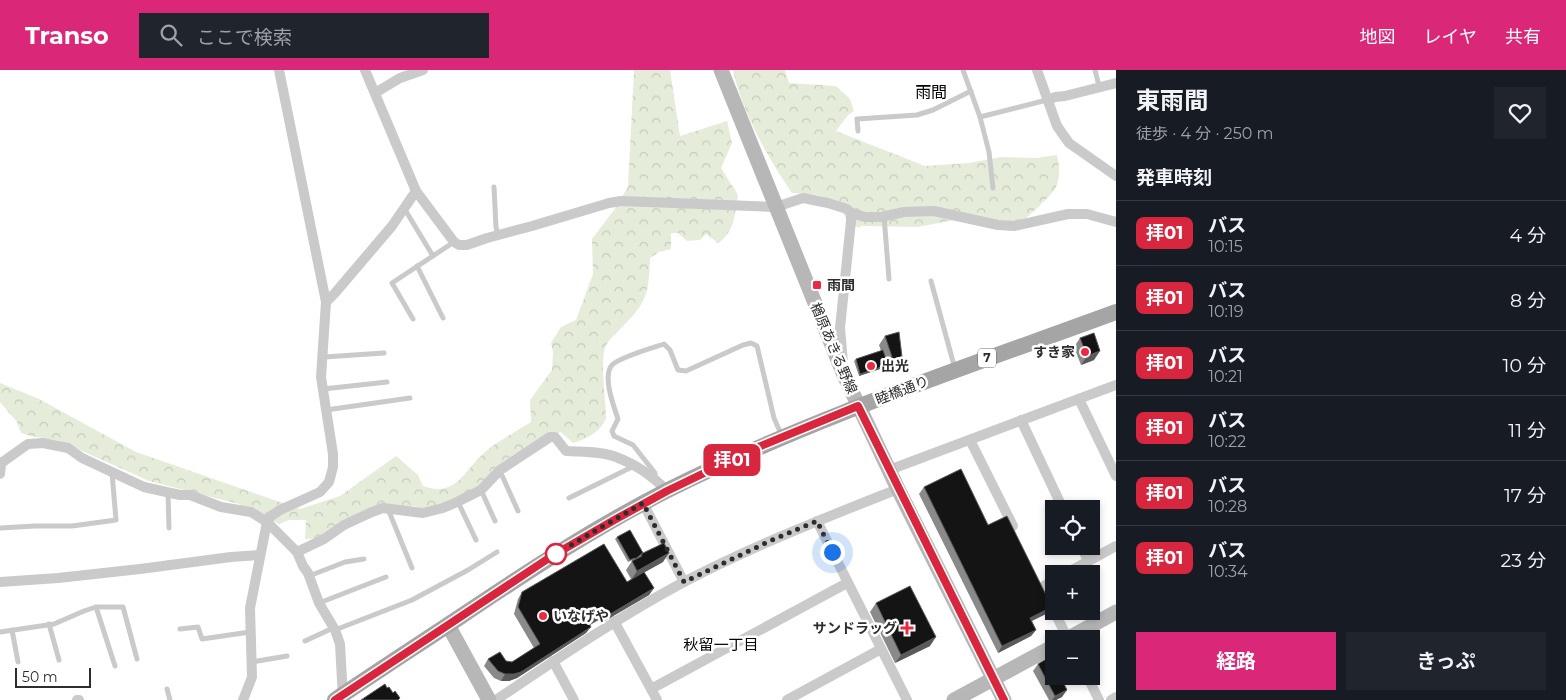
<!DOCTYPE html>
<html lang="ja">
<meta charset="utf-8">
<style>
body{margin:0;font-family:Montserrat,"Noto Sans JP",sans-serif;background:#20242c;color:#f1f3f6;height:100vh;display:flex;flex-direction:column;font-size:19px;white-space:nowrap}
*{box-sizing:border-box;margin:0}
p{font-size:16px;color:#9ea1a6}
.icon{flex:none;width:28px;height:28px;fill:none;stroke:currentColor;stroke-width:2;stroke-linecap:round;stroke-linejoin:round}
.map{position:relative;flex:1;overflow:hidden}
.side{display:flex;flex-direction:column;background:#171b24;width:450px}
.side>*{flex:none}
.badge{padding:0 10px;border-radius:8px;font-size:18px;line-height:32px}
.controls{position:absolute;left:1045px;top:430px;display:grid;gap:10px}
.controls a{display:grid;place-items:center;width:55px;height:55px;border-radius:0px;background:#171b24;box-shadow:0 2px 8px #0003;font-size:25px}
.scale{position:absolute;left:15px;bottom:12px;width:76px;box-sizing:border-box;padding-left:5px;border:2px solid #2d2d2d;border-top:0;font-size:14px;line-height:18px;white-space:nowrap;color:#2d2d2d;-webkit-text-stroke:4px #fff;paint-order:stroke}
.you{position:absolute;width:25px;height:25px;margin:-12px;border:4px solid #fff;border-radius:50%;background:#1a73e8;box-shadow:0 0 0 8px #1a73e833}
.map>.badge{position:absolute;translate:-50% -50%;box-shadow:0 0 0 2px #fff}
h2{padding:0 20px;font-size:19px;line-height:45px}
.round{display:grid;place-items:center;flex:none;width:52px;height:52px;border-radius:0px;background:#20242c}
.summary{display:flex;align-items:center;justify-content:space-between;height:85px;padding:0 20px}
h1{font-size:24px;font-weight:700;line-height:38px}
.action{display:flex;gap:10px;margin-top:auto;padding:10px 20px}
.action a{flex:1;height:58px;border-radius:0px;background:#db2777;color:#fff;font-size:20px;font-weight:700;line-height:58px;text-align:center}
.action a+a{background:#20242c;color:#f1f3f6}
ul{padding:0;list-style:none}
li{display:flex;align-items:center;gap:15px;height:65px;padding:0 20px;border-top:1px solid #363941}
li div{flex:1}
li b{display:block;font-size:19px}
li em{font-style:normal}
li .badge{min-width:55px;font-weight:700;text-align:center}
header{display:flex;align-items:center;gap:30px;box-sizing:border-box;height:70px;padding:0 25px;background:#db2777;color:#fff}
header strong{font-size:24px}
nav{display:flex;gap:28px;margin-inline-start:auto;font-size:18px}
.search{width:350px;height:45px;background:#20242c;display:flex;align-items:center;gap:12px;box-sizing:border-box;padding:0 18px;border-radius:0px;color:#9ea1a6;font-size:19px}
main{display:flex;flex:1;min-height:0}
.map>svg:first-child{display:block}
</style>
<header>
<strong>Transo</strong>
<div class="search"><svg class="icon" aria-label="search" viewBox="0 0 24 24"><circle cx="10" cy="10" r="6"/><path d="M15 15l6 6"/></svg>ここで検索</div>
<nav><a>地図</a><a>レイヤ</a><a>共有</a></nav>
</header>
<main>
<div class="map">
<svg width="1116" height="630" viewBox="0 0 1116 630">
<defs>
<pattern id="forest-crowns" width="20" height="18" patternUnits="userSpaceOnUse" patternTransform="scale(1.25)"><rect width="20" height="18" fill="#e5ecda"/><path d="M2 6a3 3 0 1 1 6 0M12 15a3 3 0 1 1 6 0" fill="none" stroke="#c5cbbb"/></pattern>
</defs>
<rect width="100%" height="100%" fill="#fff"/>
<g fill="url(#forest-crowns)">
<path d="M 634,0 L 670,0 L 680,66 L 727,51 L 732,73 L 721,98 L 738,125 C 735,143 735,162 718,173 L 706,164 L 700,170 L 687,171 L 678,163 L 671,163 L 671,179 L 659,182 L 650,188 C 649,218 648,232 625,254 C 619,261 608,269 605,278 C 600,294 606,330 606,348 C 601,362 586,369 573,373 L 561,362 L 512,386 L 480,415 L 432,441 L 414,436 L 374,437 L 320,468 L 305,469 L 306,450 L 289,450 L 279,454 L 239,434 L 149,411 L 60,371 L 31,366 L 21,363 L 17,352 L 0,332 L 0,313 L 39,329 L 136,382 L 300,439 L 340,426 L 396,386 L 418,405 L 423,416 C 457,428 464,400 485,382 C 498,371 517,361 531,352 L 530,330 L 552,300 L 553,282 L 551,273 L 561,257 L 576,250 L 593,204 L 592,169 L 614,140 L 628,117 Z"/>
<path d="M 733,0 L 785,0 L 789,13 L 836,16 L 850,29 L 854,41 L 848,45 L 836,61 L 925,96 L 969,93 L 1002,87 L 1036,88 L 1057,85 C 1059,94 1061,107 1056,117 C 1052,126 1022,152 1013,159 L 954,150 L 918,157 L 861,156 L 859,158 C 845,151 844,145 838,131 L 817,125 L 792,123 C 768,88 742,42 733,0 Z"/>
</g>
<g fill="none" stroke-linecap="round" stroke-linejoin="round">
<g stroke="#cacaca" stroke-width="5">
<path d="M 963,0 L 980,47 L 1047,30"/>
<path d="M 1095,0 L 1099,16"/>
<path d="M 980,47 L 989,82 L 993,118"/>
<path d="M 858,61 L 857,49 L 917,45 L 933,40 L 971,21"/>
<path d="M 494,117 L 496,157 L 498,165"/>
<path d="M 404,138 L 433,186"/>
<path d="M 884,146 L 889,209"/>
<path d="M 417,196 L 443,248"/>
<path d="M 931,211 L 955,299"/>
<path d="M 413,249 L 392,213 L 454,172"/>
<path d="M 324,287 L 384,283"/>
<path d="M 323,319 L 387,312"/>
<path d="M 326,340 L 410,328"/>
<path d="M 500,401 L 518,441"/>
<path d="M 655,407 L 655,403 L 633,375 L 614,366 L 612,361 L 618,349 C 614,337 602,306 612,295 C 620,287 652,278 664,274 L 670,280 L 678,300 L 686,301 L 743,275 L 751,273 L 757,276 L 774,348 L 781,364"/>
<path d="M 481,420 L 495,451"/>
<path d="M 168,423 L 169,458"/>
<path d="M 569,428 L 634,396"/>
<path d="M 458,432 L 476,470"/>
<path d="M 388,439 L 412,498"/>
<path d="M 0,458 L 35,456 L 72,456 L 116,450 L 112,403"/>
<path d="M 309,506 L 345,492 L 364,489"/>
<path d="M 319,533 L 386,507"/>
<path d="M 96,537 L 115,596"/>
<path d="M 49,554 L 59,590"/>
<path d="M 180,559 L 198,557 L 202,569 L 250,562"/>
<path d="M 12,560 L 18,592"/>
<path d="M 335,560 L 412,530 L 468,500 L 497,482"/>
<path d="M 0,562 L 54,554 L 84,541 L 96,537 L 123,537 L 137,589"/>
<path d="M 305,571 L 333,558"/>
<path d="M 252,592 L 287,586"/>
<path d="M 167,619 L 170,630"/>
</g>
<g stroke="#cacaca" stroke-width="10">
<path d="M 365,0 L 416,121 L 454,172 L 459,175 L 467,175 L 487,168 L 532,156 L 609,133 L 621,131 L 776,137 L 803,128 L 828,133 L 847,139 L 851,143 L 851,151 L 840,258 L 843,293"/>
<path d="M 1037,0 L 1057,56 L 1069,73 L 1116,106"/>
<path d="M 375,23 L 400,8 L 423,0"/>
<path d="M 1048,30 L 1055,27 L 1065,26 L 1116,13"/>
<path d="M 851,143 L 865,147 L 881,147 L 904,142 L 934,141 L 998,155 L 1014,156 L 1068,144 L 1087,144 L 1116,152"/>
<path d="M 326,232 L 335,223 L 392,156 L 416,121"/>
<path d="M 1079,329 L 1116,406"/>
<path d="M 1021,350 L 1063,439"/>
<path d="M 970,370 L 1013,456"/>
<path d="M 0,392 L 1,394 L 0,404"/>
<path d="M 0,394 L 28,374 L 43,373 L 68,378 L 82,388 L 144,417 L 180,425 L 190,425 L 221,437 L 251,442 L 267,452 L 297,482 L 303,496 L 308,503 L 319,533 L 335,560 L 340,574 L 343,628"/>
<path d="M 889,400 L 1116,315"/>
<path d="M 643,433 L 684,512"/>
<path d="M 817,451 L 907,630"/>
<path d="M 1081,476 L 1088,491"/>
<path d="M 297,482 L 324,469 L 344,455 L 372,442 L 383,438 L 423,443 L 443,438 L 457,432 L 481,420 L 500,400 L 550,367 L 555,367 L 566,381 C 582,382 601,381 616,387 C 635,394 653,406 667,421"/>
<path d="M 1065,504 L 1116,476"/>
<path d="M 0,512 L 58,508 L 140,499 L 231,487 L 260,485"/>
<path d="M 1042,517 L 1054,510"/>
<path d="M 1054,541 L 1068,569"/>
<path d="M 614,551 L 657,630"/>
<path d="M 553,591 L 574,630"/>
<path d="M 1087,606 L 1099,630"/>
<path d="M 651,619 L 847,513"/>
<path d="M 77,630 L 79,630"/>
<path d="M 243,630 L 252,607 L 250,538 L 267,452 L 271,446 L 280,440 L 320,422 L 329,412 L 333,397 L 333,384 L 321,307 L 326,232 L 279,0"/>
<path d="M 496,630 C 557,589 617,548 682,513 C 752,476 825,448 898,419"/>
<path d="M 787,630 L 881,579"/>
<path d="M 1111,630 L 1116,627"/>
</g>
<g stroke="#b7b7b7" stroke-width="15">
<path d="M 721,0 L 844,305 L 898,419 L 1004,630"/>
<path d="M 448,555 L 489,630"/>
<path d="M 1067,569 L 1116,542"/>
<path d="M 954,630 L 1054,576"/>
</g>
<path stroke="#a5a5a5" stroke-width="16" d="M 335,630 C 376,602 418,575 460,547 C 527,502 594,458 666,421 C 811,348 964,298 1116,242"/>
</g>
<g fill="#8a8a8a">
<path d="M 885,266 L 902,287 L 896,295 L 887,298 L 886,297 L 859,306 L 854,291 L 856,289 L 881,281 L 879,275 Z"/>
<path d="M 1080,268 L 1094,290 L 1081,295 L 1074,277 Z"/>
<path d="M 924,417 L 988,455 L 1052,537 L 1048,543 L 1032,551 L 1036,560 L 1031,566 L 998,583 L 919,424 Z"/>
<path d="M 617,467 L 643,483 L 663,492 L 644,502 L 654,518 L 649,525 L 603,552 L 600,549 L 590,555 L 586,563 L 517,608 L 509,611 L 501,611 L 494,608 L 484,596 L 488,589 L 512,592 L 534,578 L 514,544 L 518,529 L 522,522 L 627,512 L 631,509 L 626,500 L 632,491 L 633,490 L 628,492 L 615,469 Z"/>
<path d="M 876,533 L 930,576 L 895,593 L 870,542 Z"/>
<path d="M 1038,594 L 1062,627 L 1056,630 L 1049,630 L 1033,601 Z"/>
</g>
<g fill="#5a5a5a">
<path d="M 1100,281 L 1094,290 L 1081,295 L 1087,286 Z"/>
<path d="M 902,287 L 896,295 L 887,298 L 893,290 Z"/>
<path d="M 888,295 L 886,297 L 859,306 L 860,304 Z"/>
<path d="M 669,483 L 663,492 L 631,510 L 637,501 Z"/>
<path d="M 654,518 L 649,525 L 603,552 L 607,546 Z"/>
<path d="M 1052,537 L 1048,543 L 1025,554 L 1030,548 Z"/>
<path d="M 605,542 L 600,549 L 583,559 L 588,552 Z"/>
<path d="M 591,557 L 586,563 L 517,608 L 509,611 L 501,611 L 505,604 Z"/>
<path d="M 1036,560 L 1031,566 L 998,583 L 1002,576 Z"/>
<path d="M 936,567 L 930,576 L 895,593 L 901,585 Z"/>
<path d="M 1067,620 L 1062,627 L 1056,630 L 1052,630 L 1055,626 Z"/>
</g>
<g fill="#141414" stroke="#5a5a5a">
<path d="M 899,262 L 902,287 L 893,290 L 885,266 Z"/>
<path d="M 1094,263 L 1100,281 L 1087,286 L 1080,268 Z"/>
<path d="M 883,280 L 888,295 L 860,304 L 856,289 Z"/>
<path d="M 961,399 L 988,455 L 1007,446 L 1052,537 L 1030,548 L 1036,560 L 1002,576 L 924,417 Z"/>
<path d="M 630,460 L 643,483 L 635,489 L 635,488 L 630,490 L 617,467 Z"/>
<path d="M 664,473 L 669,483 L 637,501 L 632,491 L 642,486 L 641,484 Z"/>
<path d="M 604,474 L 627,512 L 644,502 L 654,518 L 607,546 L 605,542 L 588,552 L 591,557 L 521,602 L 514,604 L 505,604 L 498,601 L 488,589 L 500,582 L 506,591 L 512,592 L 540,574 L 518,537 L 522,522 Z"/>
<path d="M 910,516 L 936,567 L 901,585 L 876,533 Z"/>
<path d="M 1050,587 L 1054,594 L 1054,606 L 1060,606 L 1067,620 L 1055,626 L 1038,594 Z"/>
<path d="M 385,614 L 387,618 L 389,617 L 393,623 L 395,621 L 400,628 L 398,630 L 361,630 Z"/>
</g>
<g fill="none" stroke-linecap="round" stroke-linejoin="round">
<defs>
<path id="line" d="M 335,630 L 552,486 L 616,449 L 667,421 L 756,378 L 858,336 L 1004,630"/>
</defs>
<use href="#line" stroke="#fff" stroke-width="11"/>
<use href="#line" stroke="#d7263d" stroke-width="8"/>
<path stroke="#2d2d2d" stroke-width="5" stroke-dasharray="0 9" d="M 556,484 L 552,486 L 643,433 L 684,512 L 772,470 L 817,451 L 832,482"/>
</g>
<g fill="#eb2942" stroke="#fff" stroke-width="2">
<rect x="812" y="210" width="10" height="10" rx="2.5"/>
<circle cx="1085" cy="282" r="5"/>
<circle cx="871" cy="296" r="5"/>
<circle cx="543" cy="546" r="5"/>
<path d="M904.5 550.5h5v5h5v5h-5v5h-5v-5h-5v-5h5z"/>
</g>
<circle fill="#fff" stroke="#d7263d" stroke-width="2.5" cx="556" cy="484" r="10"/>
<g text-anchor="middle" stroke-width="5" stroke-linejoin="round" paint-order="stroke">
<rect fill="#fff" stroke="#6c6c6c" stroke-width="1" x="978" y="278.5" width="18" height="19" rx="4"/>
<g font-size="12" font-weight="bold" fill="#2d2d2d">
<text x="987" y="292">7</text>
</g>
<g font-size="14" font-weight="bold" fill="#2d2d2d" stroke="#fff" text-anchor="start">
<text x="827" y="220">雨間</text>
<text x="1075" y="287" text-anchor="end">すき家</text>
<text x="881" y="301">出光</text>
<text x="553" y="551">いなげや</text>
<text x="897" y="563" text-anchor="end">サンドラッグ</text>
</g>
<g font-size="14" fill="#2d2d2d" stroke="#fff">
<text transform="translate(834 278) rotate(67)" y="5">楢原あきる野線</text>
<text transform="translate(902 320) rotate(-21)" y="5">睦橋通り</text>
</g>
<g font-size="15" fill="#000" stroke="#fff">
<text x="721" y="580">秋留一丁目</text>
</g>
<g font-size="16" fill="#000" stroke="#fff">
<text x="931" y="28">雨間</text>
</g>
</g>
</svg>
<div class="controls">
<a><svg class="icon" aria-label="locate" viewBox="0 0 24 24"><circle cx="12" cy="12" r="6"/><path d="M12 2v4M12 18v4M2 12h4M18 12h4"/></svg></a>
<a>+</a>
<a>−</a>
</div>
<div class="scale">50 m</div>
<div class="you" style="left:832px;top:482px"></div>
<b class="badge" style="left:732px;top:390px;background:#d7263d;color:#fff">拝01</b>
</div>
<section class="side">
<div class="summary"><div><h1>東雨間</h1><p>徒歩 · 4 分 · 250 m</p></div><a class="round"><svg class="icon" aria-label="heart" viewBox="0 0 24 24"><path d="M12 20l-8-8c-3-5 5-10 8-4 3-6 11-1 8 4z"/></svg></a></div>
<h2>発車時刻</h2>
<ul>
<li><span class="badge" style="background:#d7263d;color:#fff">拝01</span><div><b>バス</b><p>10:15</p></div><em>4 分</em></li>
<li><span class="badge" style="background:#d7263d;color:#fff">拝01</span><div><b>バス</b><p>10:19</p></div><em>8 分</em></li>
<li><span class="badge" style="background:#d7263d;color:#fff">拝01</span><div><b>バス</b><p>10:21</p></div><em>10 分</em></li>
<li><span class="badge" style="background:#d7263d;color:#fff">拝01</span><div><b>バス</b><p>10:22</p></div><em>11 分</em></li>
<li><span class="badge" style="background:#d7263d;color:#fff">拝01</span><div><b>バス</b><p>10:28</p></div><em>17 分</em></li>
<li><span class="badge" style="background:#d7263d;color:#fff">拝01</span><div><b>バス</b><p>10:34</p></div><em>23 分</em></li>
</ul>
<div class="action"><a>経路</a><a>きっぷ</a></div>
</section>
</main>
